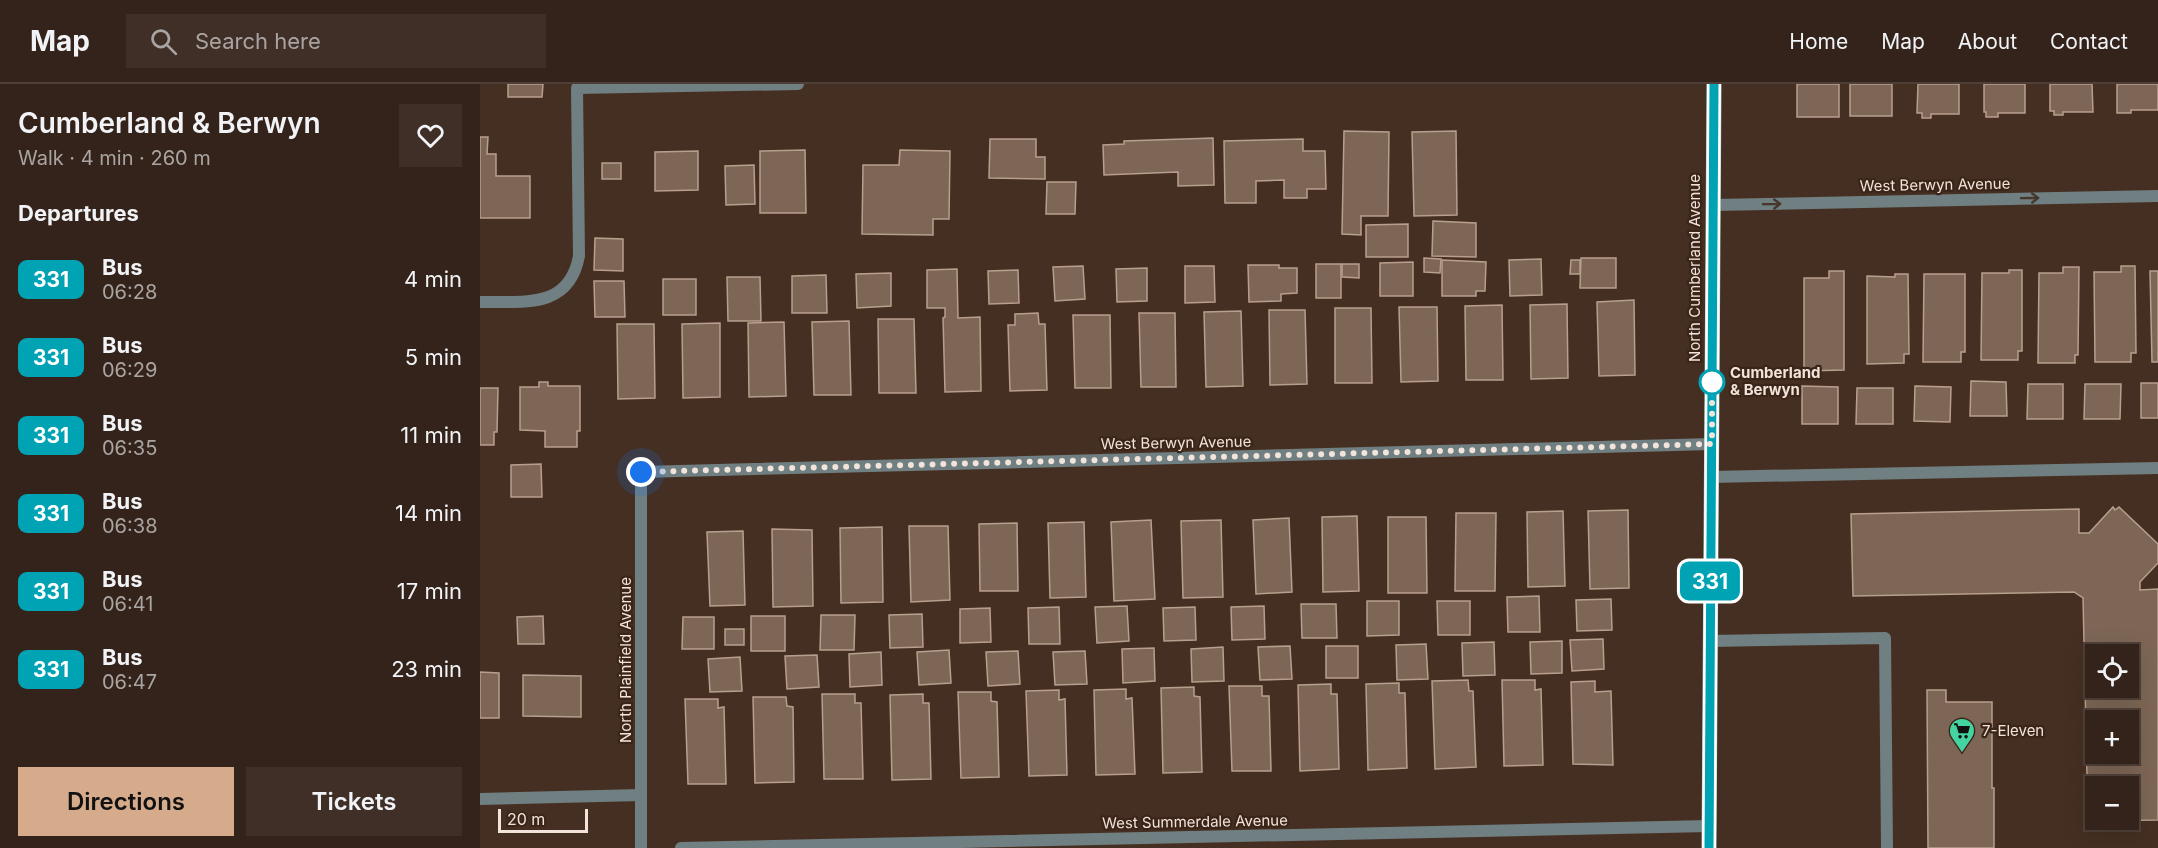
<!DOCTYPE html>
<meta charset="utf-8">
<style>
body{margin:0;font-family:Inter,sans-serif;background:#3f2f27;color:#f1f3f6;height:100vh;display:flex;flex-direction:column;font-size:22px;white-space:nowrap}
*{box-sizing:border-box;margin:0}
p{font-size:20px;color:#a9a4a2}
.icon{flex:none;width:33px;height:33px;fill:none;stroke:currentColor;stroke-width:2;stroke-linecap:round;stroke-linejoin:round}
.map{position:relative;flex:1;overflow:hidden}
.details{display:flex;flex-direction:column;background:#34231a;width:480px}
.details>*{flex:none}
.badge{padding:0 12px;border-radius:9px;font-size:21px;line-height:39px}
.fabs{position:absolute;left:1605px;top:560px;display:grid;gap:12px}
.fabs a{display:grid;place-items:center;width:54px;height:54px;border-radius:0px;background:#34231a;box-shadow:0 6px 24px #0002,0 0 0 2px #4e4039;font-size:30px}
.scale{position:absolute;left:18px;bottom:15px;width:90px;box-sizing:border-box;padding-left:6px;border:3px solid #f2e3db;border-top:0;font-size:16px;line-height:21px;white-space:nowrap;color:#f2e3db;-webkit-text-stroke:4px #3b2518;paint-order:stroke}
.you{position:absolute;width:30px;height:30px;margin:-15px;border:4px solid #fff;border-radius:50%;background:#1a73e8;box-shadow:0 0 0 9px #1a73e833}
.map>.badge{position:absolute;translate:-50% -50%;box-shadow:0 0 0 3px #fff}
h2{padding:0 18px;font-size:22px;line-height:54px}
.round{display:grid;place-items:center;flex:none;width:63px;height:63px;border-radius:0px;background:#3f2f27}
.headline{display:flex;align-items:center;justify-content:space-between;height:102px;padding:0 18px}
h1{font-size:28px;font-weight:600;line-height:45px}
.action{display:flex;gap:12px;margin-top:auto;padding:12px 18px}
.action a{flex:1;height:69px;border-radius:0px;background:#d6ab8b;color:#111;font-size:24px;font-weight:600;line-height:69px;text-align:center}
.action a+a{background:#3f2f27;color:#f1f3f6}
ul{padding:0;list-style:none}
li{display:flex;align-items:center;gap:18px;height:78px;padding:0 18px}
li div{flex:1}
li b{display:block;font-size:22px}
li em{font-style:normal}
li .badge{min-width:66px;font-weight:700;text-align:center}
header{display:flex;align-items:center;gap:36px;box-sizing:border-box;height:84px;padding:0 30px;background:#34231a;border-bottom:2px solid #4e4039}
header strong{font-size:28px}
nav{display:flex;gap:33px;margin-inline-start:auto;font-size:21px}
.search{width:420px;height:54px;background:#3f2f27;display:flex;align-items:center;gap:15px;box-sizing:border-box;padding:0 21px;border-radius:0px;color:#a9a4a2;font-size:22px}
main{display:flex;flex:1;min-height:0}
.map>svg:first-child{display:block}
</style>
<header>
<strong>Map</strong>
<div class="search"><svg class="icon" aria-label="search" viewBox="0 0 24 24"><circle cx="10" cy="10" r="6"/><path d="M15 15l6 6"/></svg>Search here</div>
<nav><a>Home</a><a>Map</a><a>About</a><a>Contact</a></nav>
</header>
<main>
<section class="details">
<div class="headline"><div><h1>Cumberland &amp; Berwyn</h1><p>Walk · 4 min · 260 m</p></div><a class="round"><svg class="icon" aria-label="heart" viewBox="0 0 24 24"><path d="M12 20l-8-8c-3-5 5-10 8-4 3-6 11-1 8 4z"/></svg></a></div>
<h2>Departures</h2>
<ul>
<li><span class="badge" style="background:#00a3b4;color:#fff">331</span><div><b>Bus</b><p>06:28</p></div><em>4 min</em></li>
<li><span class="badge" style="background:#00a3b4;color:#fff">331</span><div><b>Bus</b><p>06:29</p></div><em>5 min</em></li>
<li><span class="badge" style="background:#00a3b4;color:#fff">331</span><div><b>Bus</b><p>06:35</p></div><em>11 min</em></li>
<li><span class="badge" style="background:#00a3b4;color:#fff">331</span><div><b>Bus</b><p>06:38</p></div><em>14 min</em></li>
<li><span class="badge" style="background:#00a3b4;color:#fff">331</span><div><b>Bus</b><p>06:41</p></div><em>17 min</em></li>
<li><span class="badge" style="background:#00a3b4;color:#fff">331</span><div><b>Bus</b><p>06:47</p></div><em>23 min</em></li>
</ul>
<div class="action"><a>Directions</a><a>Tickets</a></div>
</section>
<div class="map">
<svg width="1678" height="764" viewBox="0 0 1678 764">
<rect width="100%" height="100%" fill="#452f22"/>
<g fill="#7d6655" stroke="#b89f8d" stroke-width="1.5" fill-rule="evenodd">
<path d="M 28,0 L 63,0 L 62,13 L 28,13 Z"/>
<rect x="1317" y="0" width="42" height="33"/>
<rect x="1370" y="0" width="42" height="32"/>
<path d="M 1438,0 L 1479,0 L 1479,30 L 1451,30 L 1451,34 L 1442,34 L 1442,29 L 1437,29 Z"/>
<path d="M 1504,0 L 1545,0 L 1545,29 L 1518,29 L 1518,33 L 1506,33 L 1506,28 L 1504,28 Z"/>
<path d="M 1570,0 L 1612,0 L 1613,28 L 1583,28 L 1583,31 L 1574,31 L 1574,27 L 1570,27 Z"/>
<path d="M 1637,0 L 1678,0 L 1678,26 L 1651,26 L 1651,29 L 1637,29 Z"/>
<path d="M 864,47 L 909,48 L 908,132 L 881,132 L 881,151 L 862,150 Z"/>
<path d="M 976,47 L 977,131 L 934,132 L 932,48 Z"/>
<path d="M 0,53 L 8,53 L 7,70 L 16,70 L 16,92 L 50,92 L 50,134 L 0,134 Z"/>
<path d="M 733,54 L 734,101 L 698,102 L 698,88 L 624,91 L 623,61 L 644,60 L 644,57 Z"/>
<path d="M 510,55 L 556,55 L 556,73 L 565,73 L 565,95 L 509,94 Z"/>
<path d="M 823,55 L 823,67 L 845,67 L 846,105 L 827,105 L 827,114 L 804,114 L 804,96 L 776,97 L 776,119 L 745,119 L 744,57 Z"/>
<path d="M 325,66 L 326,129 L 280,129 L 280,67 Z"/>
<path d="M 420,66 L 470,67 L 469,135 L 453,135 L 453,151 L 382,150 L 383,81 L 419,81 Z"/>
<path d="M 218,67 L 218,106 L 175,107 L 175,68 Z"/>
<rect x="122" y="79" width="19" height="16"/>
<path d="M 274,81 L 275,120 L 246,121 L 245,82 Z"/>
<path d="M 567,98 L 596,98 L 595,130 L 566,130 Z"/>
<path d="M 953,137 L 996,139 L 996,173 L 952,172 Z"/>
<path d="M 928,140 L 928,173 L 886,173 L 886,141 Z"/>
<path d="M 115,154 L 143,155 L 143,187 L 114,186 Z"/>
<path d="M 944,174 L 961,175 L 960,189 L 944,188 Z"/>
<path d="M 1101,174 L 1136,174 L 1136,204 L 1100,204 Z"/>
<path d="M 1061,175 L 1062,211 L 1030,212 L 1029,176 Z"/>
<path d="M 962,176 L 1006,178 L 1005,207 L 996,207 L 996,212 L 962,212 Z"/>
<path d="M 1091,176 L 1100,176 L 1100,190 L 1090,190 Z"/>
<path d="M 933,178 L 933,212 L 900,212 L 900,179 Z"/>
<rect x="836" y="180" width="25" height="34"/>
<path d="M 862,180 L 879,180 L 879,194 L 862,193 Z"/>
<path d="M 768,181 L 799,181 L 799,184 L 817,184 L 817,209 L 801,210 L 801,217 L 769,218 Z"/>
<path d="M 603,182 L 605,215 L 575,217 L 573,183 Z"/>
<path d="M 705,182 L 734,182 L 735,218 L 705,219 Z"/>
<path d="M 1641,182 L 1655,182 L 1656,269 L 1651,269 L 1651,278 L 1615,278 L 1614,188 L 1641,188 Z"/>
<path d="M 1583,183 L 1599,183 L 1598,271 L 1595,271 L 1595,279 L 1558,279 L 1559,189 L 1583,189 Z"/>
<path d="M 667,184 L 667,217 L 637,218 L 636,185 Z"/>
<path d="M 477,185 L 478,234 L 500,233 L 501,307 L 465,308 L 463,234 L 465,233 L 465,224 L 447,224 L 447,186 Z"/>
<path d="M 538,186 L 539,219 L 509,220 L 508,187 Z"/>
<path d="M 1529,186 L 1542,186 L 1542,267 L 1538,267 L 1538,276 L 1501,276 L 1502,189 L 1529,189 Z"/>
<path d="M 1349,187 L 1364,187 L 1364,286 L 1324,287 L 1324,194 L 1349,194 Z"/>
<path d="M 1670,187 L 1678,187 L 1678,278 L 1672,278 Z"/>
<path d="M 411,189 L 411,222 L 377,224 L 376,190 Z"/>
<path d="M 1415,190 L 1428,190 L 1429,270 L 1424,270 L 1424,279 L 1387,280 L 1387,192 L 1415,193 Z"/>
<path d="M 1444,190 L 1485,190 L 1485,268 L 1481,268 L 1481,278 L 1443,278 Z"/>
<path d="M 346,191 L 347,229 L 312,229 L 312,192 Z"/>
<path d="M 247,193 L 280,193 L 281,237 L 248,237 Z"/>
<rect x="183" y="195" width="33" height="36"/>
<path d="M 114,197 L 144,197 L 145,233 L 115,233 Z"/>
<path d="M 1154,216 L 1155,291 L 1119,292 L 1117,218 Z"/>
<path d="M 1087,220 L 1088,294 L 1051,295 L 1050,221 Z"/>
<path d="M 1022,221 L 1023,296 L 986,296 L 985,222 Z"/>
<path d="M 919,223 L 957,223 L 958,297 L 921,298 Z"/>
<path d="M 855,224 L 891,224 L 892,299 L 855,299 Z"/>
<path d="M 789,226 L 825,226 L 827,300 L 790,301 Z"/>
<path d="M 761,227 L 763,302 L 726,303 L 724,228 Z"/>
<path d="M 558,229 L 559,240 L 565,240 L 567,306 L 530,307 L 528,241 L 535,241 L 535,230 Z"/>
<path d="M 659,229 L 695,229 L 696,303 L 661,303 Z"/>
<path d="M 593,231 L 630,231 L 631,304 L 595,304 Z"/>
<path d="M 398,235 L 434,235 L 436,309 L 399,309 Z"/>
<path d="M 369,237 L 371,311 L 334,311 L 332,238 Z"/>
<path d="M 304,238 L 306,312 L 269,313 L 268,239 Z"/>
<path d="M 240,239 L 240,313 L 203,314 L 202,240 Z"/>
<path d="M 137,240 L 174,240 L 175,314 L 138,315 Z"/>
<path d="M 1491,297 L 1526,298 L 1527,332 L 1490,332 Z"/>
<path d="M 59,298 L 68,298 L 68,302 L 100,302 L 100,347 L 97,347 L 97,363 L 65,363 L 65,347 L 40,346 L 40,303 L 59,303 Z"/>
<rect x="1661" y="299" width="17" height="35"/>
<path d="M 1548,300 L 1583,300 L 1583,335 L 1547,335 Z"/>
<path d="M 1605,300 L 1641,300 L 1640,335 L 1604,335 Z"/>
<path d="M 1322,302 L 1358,303 L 1358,340 L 1322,340 Z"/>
<path d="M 1435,302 L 1471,303 L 1470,338 L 1434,337 Z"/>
<path d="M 0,304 L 18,304 L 17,348 L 14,348 L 14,361 L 0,361 Z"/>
<path d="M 1377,304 L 1413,304 L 1413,340 L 1376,340 Z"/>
<path d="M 61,380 L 62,413 L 31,413 L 31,381 Z"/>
<path d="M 1633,423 L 1635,426 L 1639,423 L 1678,460 L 1678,479 L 1660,498 L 1660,506 L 1678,505 L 1678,736 L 1608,737 L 1603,514 L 1594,508 L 1373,512 L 1371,430 L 1599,425 L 1599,449 L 1609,449 ZM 1616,570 L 1648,570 L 1648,603 L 1616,603 ZM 1616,636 L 1648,636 L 1648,669 L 1616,669 ZM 1616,702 L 1648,702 L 1648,735 L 1616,735 Z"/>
<path d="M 1148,426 L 1149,504 L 1110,505 L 1108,427 Z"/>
<path d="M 1083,427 L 1085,502 L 1048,503 L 1047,428 Z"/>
<path d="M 976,429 L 1016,429 L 1015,507 L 975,507 Z"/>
<path d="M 877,432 L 879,507 L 843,508 L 842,433 Z"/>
<path d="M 908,433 L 946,433 L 947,509 L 908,509 Z"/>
<path d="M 809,434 L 812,508 L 776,510 L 773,436 Z"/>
<path d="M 671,436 L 675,515 L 634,517 L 631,438 Z"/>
<path d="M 741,436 L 743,513 L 703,514 L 701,437 Z"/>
<path d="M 604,438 L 606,513 L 570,514 L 568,439 Z"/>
<path d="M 537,439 L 538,507 L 500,507 L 499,440 Z"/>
<path d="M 429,442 L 468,442 L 470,516 L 431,518 Z"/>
<path d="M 402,443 L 403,518 L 361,519 L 360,444 Z"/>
<path d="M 292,445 L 332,446 L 333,522 L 293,523 Z"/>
<path d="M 263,447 L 265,521 L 230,522 L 227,448 Z"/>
<path d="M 1059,512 L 1060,548 L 1028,548 L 1027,513 Z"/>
<path d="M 1131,515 L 1132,546 L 1097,547 L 1096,516 Z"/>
<path d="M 887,517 L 919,517 L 919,551 L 887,552 Z"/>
<path d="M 957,517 L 990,517 L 990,551 L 958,551 Z"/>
<path d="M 821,520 L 856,520 L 857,554 L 822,554 Z"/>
<path d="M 647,522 L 649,557 L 617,559 L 615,523 Z"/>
<path d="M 784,522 L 785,555 L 752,556 L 751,523 Z"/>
<path d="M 579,523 L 580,560 L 549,560 L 548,524 Z"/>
<path d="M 715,523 L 716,556 L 684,557 L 683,524 Z"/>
<path d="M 510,524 L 511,558 L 480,559 L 480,525 Z"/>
<path d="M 442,530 L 443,563 L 410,564 L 409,531 Z"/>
<path d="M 341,531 L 375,531 L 374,566 L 340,566 Z"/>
<path d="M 63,532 L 64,560 L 38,560 L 37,533 Z"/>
<rect x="271" y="532" width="34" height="35"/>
<path d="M 203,533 L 234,533 L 234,565 L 202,565 Z"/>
<rect x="245" y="545" width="19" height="16"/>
<path d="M 1123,555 L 1124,585 L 1092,587 L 1090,556 Z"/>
<path d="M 1082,557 L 1082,589 L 1051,590 L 1050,558 Z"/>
<path d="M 1014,558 L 1015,591 L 983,592 L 982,559 Z"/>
<path d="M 946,560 L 948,595 L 917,596 L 916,561 Z"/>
<path d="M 810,562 L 812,595 L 780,596 L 778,563 Z"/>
<rect x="846" y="562" width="32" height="32"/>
<path d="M 743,563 L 744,597 L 712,598 L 711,565 Z"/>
<path d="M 674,564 L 675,597 L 643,599 L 642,565 Z"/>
<path d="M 469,566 L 471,599 L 439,601 L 437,568 Z"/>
<path d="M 538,567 L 540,600 L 508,602 L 506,568 Z"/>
<path d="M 605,567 L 607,600 L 575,601 L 573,568 Z"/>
<path d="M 401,568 L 402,601 L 370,603 L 369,570 Z"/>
<path d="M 337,571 L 339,603 L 307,605 L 305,572 Z"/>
<path d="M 260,573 L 262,607 L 230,608 L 228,575 Z"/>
<path d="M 0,588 L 19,589 L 19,634 L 0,634 Z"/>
<path d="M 43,591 L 101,592 L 101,633 L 43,632 Z"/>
<path d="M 988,596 L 989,607 L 993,607 L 996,683 L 955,685 L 952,597 Z"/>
<path d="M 1022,596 L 1055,596 L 1055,606 L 1061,605 L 1063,681 L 1024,682 Z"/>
<path d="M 1115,597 L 1115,608 L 1131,607 L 1133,681 L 1093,680 L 1091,598 Z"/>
<path d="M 919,599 L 919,609 L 925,609 L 927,684 L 888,686 L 886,600 Z"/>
<path d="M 851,600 L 851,610 L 857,610 L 859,685 L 820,687 L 818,601 Z"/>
<path d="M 749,602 L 782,602 L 782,612 L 789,612 L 791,687 L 752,687 Z"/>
<path d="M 714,603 L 714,612 L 720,613 L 722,688 L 683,689 L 681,604 Z"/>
<path d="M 646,605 L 646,615 L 652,614 L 655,690 L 616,691 L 614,606 Z"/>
<path d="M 579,606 L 579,616 L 585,615 L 587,691 L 549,692 L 546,607 Z"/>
<path d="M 1447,606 L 1466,606 L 1466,618 L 1512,618 L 1512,704 L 1514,704 L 1514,764 L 1448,764 Z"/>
<path d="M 478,608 L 511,608 L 511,617 L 517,618 L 519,693 L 481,694 Z"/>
<path d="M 342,610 L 375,610 L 375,619 L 381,619 L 383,695 L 344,695 Z"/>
<path d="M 443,610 L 443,619 L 449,619 L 451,695 L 412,696 L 410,611 Z"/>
<path d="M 273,613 L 306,613 L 307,622 L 313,623 L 314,698 L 275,699 Z"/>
<path d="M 205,615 L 238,615 L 238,624 L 244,623 L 246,700 L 208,700 Z"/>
</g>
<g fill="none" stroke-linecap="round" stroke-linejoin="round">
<g stroke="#707f81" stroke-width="12">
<path d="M 1231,393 L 1678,384"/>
<path d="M 1230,557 L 1405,554 L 1407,764"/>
</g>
<g stroke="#707f81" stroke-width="12">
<path d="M 1233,121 L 1678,112"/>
<path d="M 0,218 C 43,217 89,226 99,172 L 97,4 L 318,0"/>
<path d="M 0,715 L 161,711"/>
<path d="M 161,764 L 161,388 L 1232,360"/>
<path d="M 201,764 L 1229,742"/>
</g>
<path stroke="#a9c8cc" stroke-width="15" d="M 1229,764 L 1234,0"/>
</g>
<defs><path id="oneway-shaft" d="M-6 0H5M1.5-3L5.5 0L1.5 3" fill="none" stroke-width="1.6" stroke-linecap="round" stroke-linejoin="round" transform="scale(1.5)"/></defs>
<g stroke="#46372d">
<use href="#oneway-shaft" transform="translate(1550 114) rotate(-1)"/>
<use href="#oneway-shaft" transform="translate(1292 120) rotate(-1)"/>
</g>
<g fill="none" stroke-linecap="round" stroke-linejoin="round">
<defs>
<path id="line" d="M 1229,764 L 1234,0"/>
</defs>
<use href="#line" stroke="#fff" stroke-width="14"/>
<use href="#line" stroke="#00a3b4" stroke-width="9"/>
<path stroke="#f2e3db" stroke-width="6" stroke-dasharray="0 10.8" d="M 161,388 L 1232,360 L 1232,289 L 1232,298"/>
</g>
<defs>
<symbol id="supermarket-pin" viewBox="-11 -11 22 30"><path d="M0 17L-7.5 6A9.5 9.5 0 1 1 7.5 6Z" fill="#44d49f" stroke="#3b2518"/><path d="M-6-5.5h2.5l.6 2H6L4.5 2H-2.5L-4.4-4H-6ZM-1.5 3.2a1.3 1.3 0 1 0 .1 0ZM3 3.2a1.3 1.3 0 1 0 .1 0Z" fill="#111"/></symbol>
</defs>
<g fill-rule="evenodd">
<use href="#supermarket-pin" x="1467" y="632" width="30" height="40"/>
</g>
<circle fill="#fff" stroke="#00a3b4" stroke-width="3" cx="1232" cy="298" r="12"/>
<g text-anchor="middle" stroke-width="4.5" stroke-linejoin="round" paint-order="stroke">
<g font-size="15" fill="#f2e3db" stroke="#3b2518">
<text transform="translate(1455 101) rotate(-1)" y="5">West Berwyn Avenue</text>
<text transform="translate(1215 184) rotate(-90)" y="5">North Cumberland Avenue</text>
<text transform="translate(696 359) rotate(-1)" y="5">West Berwyn Avenue</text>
<text transform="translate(146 576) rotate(-90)" y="5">North Plainfield Avenue</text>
<text transform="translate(715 738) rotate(-1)" y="5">West Summerdale Avenue</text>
</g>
<g font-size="15" font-weight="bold" fill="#f2e3db" stroke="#3b2518" text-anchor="start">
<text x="1250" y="294">Cumberland<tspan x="1250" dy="17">&amp; Berwyn</tspan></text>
</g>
<g font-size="15" fill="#f2e3db" stroke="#3b2518" text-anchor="start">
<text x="1502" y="652">7-Eleven</text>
</g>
</g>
</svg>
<div class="fabs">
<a><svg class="icon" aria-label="locate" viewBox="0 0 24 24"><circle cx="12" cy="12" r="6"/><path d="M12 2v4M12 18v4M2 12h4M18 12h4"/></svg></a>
<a>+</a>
<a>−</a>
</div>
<div class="scale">20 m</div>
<div class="you" style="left:161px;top:388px"></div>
<b class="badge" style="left:1230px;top:497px;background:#00a3b4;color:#fff">331</b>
</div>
</main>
